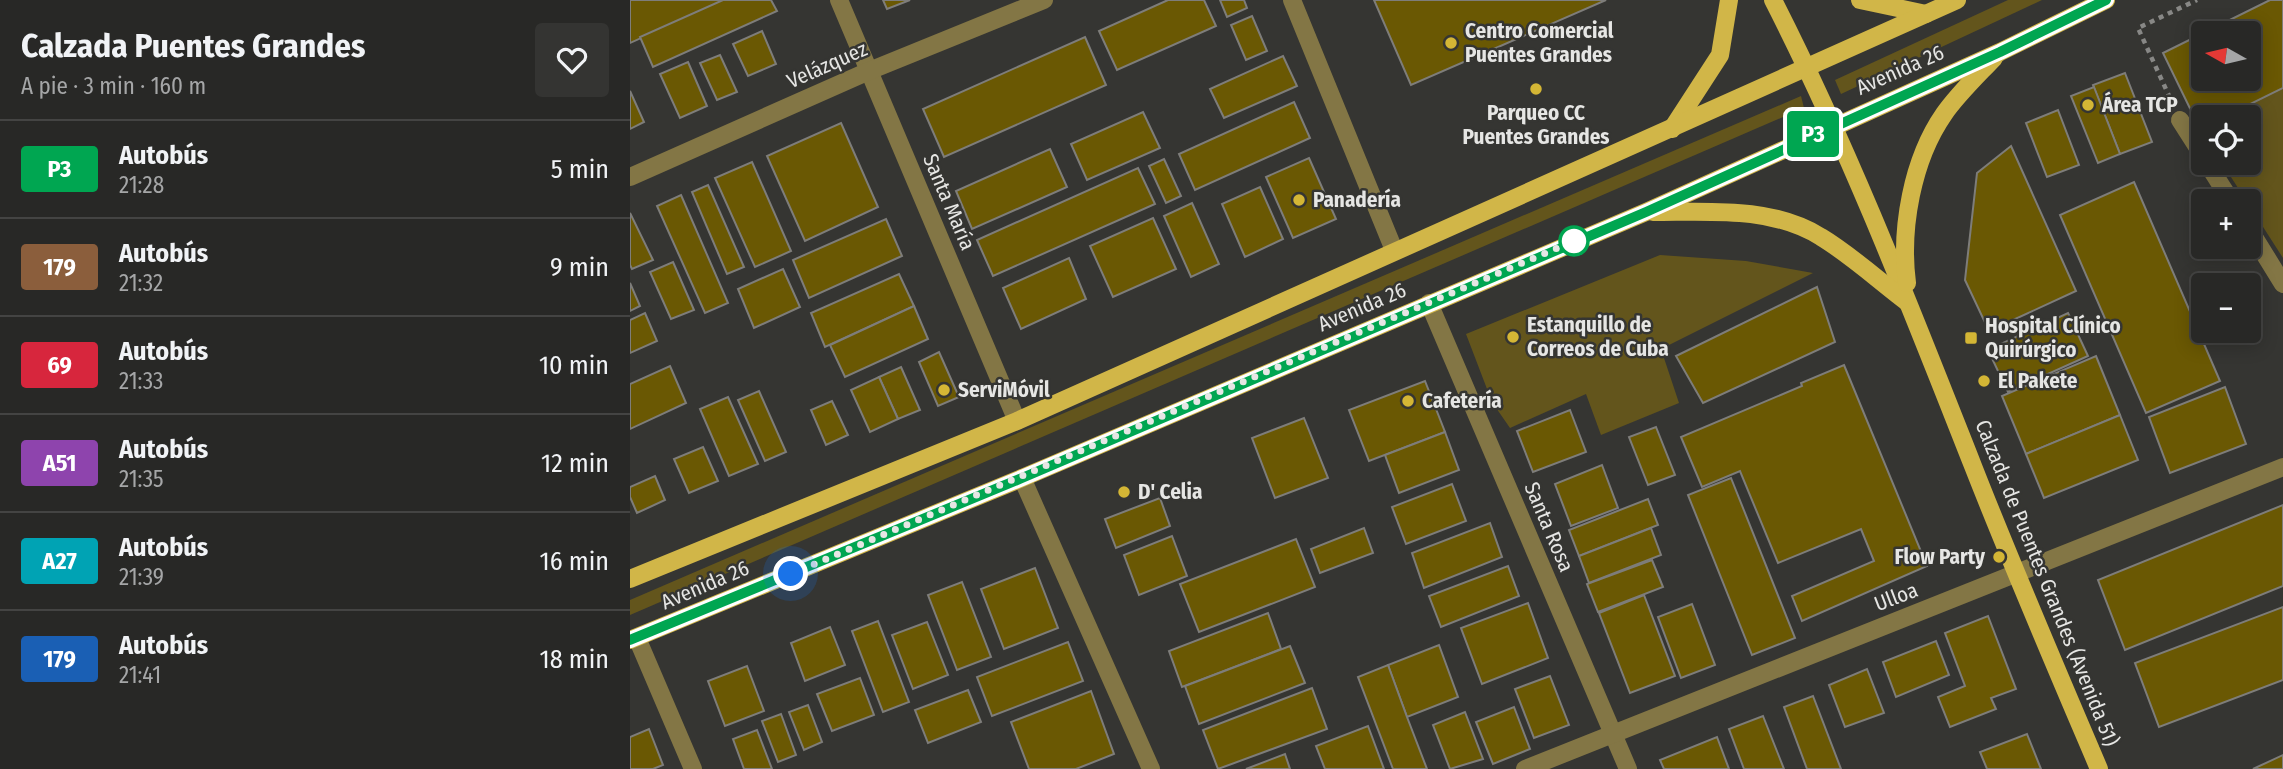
<!DOCTYPE html>
<html lang="es">
<meta charset="utf-8">
<style>
body{margin:0;font-family:"Fira Sans Condensed",sans-serif;background:#343432;color:#f1f3f6;height:100vh;display:flex;flex-direction:column;font-size:26px;white-space:nowrap}
*{box-sizing:border-box;margin:0}
p{font-size:23px;color:#a5a6a7}
.icon{flex:none;width:38px;height:38px;fill:none;stroke:currentColor;stroke-width:2;stroke-linecap:round;stroke-linejoin:round}
.map{position:relative;flex:1;overflow:hidden}
.panel{display:flex;flex-direction:column;background:#282826;width:630px}
.panel>*{flex:none}
.badge{padding:0 14px;border-radius:5px;font-size:24px;line-height:46px}
.needle{width:46px;rotate:278deg}
.fabs{position:absolute;left:1561px;top:21px;display:grid;gap:14px}
.fabs a{display:grid;place-items:center;width:70px;height:70px;border-radius:7px;background:#282826;box-shadow:0 4px 18px #0003,0 0 0 2px #444443;font-size:35px}
.you{position:absolute;width:35px;height:35px;margin:-18px;border:5px solid #fff;border-radius:50%;background:#1a73e8;box-shadow:0 0 0 10px #1a73e833}
.map>.badge{position:absolute;translate:-50% -50%;box-shadow:0 0 0 4px #fff}
.round{display:grid;place-items:center;flex:none;width:74px;height:74px;border-radius:7px;background:#343432}
.overview{display:flex;align-items:center;justify-content:space-between;height:119px;padding:0 21px}
h1{font-size:33px;font-weight:700;line-height:52px}
ul{padding:0;list-style:none}
li{display:flex;align-items:center;gap:21px;height:98px;padding:0 21px;border-top:2px solid #444443}
li div{flex:1}
li b{display:block;font-size:26px}
li em{font-style:normal}
li .badge{min-width:77px;font-weight:700;text-align:center}
main{display:flex;flex:1;min-height:0}
.map>svg:first-child{display:block}
</style>
<main>
<section class="panel">
<div class="overview"><div><h1>Calzada Puentes Grandes</h1><p>A pie · 3 min · 160 m</p></div><a class="round"><svg class="icon" aria-label="heart" viewBox="0 0 24 24"><path d="M12 20l-8-8c-3-5 5-10 8-4 3-6 11-1 8 4z"/></svg></a></div>
<ul>
<li><span class="badge" style="background:#00a651;color:#fff">P3</span><div><b>Autobús</b><p>21:28</p></div><em>5 min</em></li>
<li><span class="badge" style="background:#8b5e3c;color:#fff">179</span><div><b>Autobús</b><p>21:32</p></div><em>9 min</em></li>
<li><span class="badge" style="background:#d7263d;color:#fff">69</span><div><b>Autobús</b><p>21:33</p></div><em>10 min</em></li>
<li><span class="badge" style="background:#8e44ad;color:#fff">A51</span><div><b>Autobús</b><p>21:35</p></div><em>12 min</em></li>
<li><span class="badge" style="background:#00a3b4;color:#fff">A27</span><div><b>Autobús</b><p>21:39</p></div><em>16 min</em></li>
<li><span class="badge" style="background:#1a5fb4;color:#fff">179</span><div><b>Autobús</b><p>21:41</p></div><em>18 min</em></li>
</ul>
</section>
<div class="map">
<svg width="1653" height="769" viewBox="0 0 1653 769">
<rect width="100%" height="100%" fill="#353532"/>
<g fill="#63551c">
<path d="M 1378,0 L 1412,0 L 1211,94 L 1205,80 Z"/>
<path d="M 1653,88 L 1653,258 L 1592,163 L 1619,163 L 1619,117 L 1594,117 Z"/>
<path d="M 1171,96 L 1174,108 L 0,615 L 0,600 Z"/>
<path d="M 1030,255 L 1116,261 L 1183,273 L 1031,349 L 1049,403 L 971,435 L 956,394 L 880,428 L 862,402 L 836,334 Z"/>
</g>
<g fill="#6a5803" stroke="#7e7d7a" stroke-width="2" fill-rule="evenodd">
<path d="M 0,0 L 96,0 L 0,43 Z"/>
<path d="M 93,0 L 141,0 L 147,11 L 23,67 L 10,37 Z"/>
<path d="M 253,0 L 280,0 L 257,9 Z"/>
<path d="M 538,0 L 574,0 L 586,26 L 487,70 L 469,31 Z"/>
<path d="M 590,0 L 614,0 L 617,8 L 597,17 Z"/>
<path d="M 744,0 L 976,0 L 781,85 Z"/>
<path d="M 1640,0 L 1653,0 L 1653,88 L 1594,117 L 1573,117 L 1573,128 L 1570,129 L 1533,53 ZM 1573,33 L 1619,33 L 1619,79 L 1573,79 Z"/>
<path d="M 622,16 L 637,51 L 616,60 L 601,25 Z"/>
<path d="M 132,31 L 146,64 L 118,76 L 103,44 Z"/>
<path d="M 455,37 L 476,85 L 314,157 L 293,109 Z"/>
<path d="M 90,55 L 107,92 L 87,100 L 70,63 Z"/>
<path d="M 653,56 L 667,86 L 594,118 L 580,89 Z"/>
<path d="M 58,62 L 77,106 L 50,118 L 30,74 Z"/>
<path d="M 1495,73 L 1522,142 L 1490,154 L 1463,85 Z"/>
<path d="M 1464,87 L 1490,154 L 1468,163 L 1441,96 Z"/>
<path d="M 0,91 L 14,122 L 0,129 Z"/>
<path d="M 664,102 L 680,138 L 565,190 L 549,154 Z"/>
<path d="M 1428,110 L 1449,165 L 1417,177 L 1396,123 Z"/>
<path d="M 513,112 L 530,148 L 457,180 L 441,144 Z"/>
<path d="M 211,123 L 248,207 L 175,241 L 137,156 Z"/>
<path d="M 1381,146 L 1446,291 L 1359,331 L 1335,280 L 1347,173 Z"/>
<path d="M 420,149 L 437,187 L 342,229 L 326,191 Z"/>
<path d="M 679,158 L 706,219 L 663,238 L 636,177 Z"/>
<path d="M 534,159 L 551,196 L 536,203 L 519,166 Z"/>
<path d="M 122,162 L 161,251 L 125,267 L 85,178 Z"/>
<path d="M 508,168 L 525,204 L 363,276 L 347,240 Z"/>
<path d="M 1504,182 L 1590,381 L 1516,413 L 1430,215 Z"/>
<path d="M 78,185 L 114,267 L 97,274 L 62,192 Z"/>
<path d="M 630,187 L 653,239 L 615,257 L 592,204 Z"/>
<path d="M 51,195 L 98,303 L 75,313 L 27,206 Z"/>
<path d="M 562,203 L 589,264 L 561,277 L 534,216 Z"/>
<path d="M 0,213 L 23,260 L 2,269 L 0,265 Z"/>
<path d="M 523,218 L 546,269 L 483,297 L 460,246 Z"/>
<path d="M 256,219 L 272,256 L 179,298 L 163,260 Z"/>
<path d="M 439,258 L 456,299 L 391,329 L 373,288 Z"/>
<path d="M 43,262 L 64,310 L 41,319 L 20,272 Z"/>
<path d="M 153,269 L 170,307 L 124,328 L 108,289 Z"/>
<path d="M 269,274 L 284,306 L 195,347 L 181,313 Z"/>
<path d="M 0,283 L 10,306 L 0,311 Z"/>
<path d="M 1187,287 L 1205,342 L 1073,403 L 1046,356 Z"/>
<path d="M 284,306 L 298,339 L 215,377 L 200,345 Z"/>
<path d="M 15,313 L 27,341 L 0,353 L 0,320 Z"/>
<path d="M 1438,313 L 1458,356 L 1378,392 L 1358,350 Z"/>
<path d="M 309,352 L 329,397 L 308,406 L 289,362 Z"/>
<path d="M 1466,356 L 1490,415 L 1396,454 L 1372,396 Z"/>
<path d="M 1214,365 L 1297,566 L 1172,621 L 1162,596 L 1244,561 L 1231,529 L 1148,563 L 1110,471 L 1072,487 L 1051,437 L 1172,386 L 1171,383 Z"/>
<path d="M 40,366 L 56,403 L 0,429 L 0,384 Z"/>
<path d="M 271,367 L 290,410 L 268,419 L 249,377 Z"/>
<path d="M 249,377 L 268,419 L 240,432 L 221,390 Z"/>
<path d="M 795,381 L 815,432 L 739,461 L 719,410 Z"/>
<path d="M 1595,387 L 1616,444 L 1540,473 L 1519,417 Z"/>
<path d="M 129,391 L 156,452 L 135,461 L 108,400 Z"/>
<path d="M 98,397 L 128,464 L 99,476 L 70,409 Z"/>
<path d="M 202,401 L 218,435 L 196,445 L 181,410 Z"/>
<path d="M 940,410 L 956,452 L 903,472 L 887,431 Z"/>
<path d="M 1490,415 L 1508,460 L 1414,498 L 1396,454 Z"/>
<path d="M 674,418 L 698,478 L 645,498 L 622,438 Z"/>
<path d="M 1026,427 L 1045,475 L 1018,485 L 999,437 Z"/>
<path d="M 815,432 L 829,470 L 769,493 L 755,455 Z"/>
<path d="M 73,447 L 88,481 L 59,493 L 44,459 Z"/>
<path d="M 972,465 L 988,508 L 941,526 L 925,484 Z"/>
<path d="M 25,476 L 35,500 L 7,513 L 0,497 L 0,487 Z"/>
<path d="M 1101,478 L 1165,638 L 1122,655 L 1058,495 Z"/>
<path d="M 822,484 L 836,521 L 776,544 L 762,507 Z"/>
<path d="M 530,498 L 540,526 L 486,548 L 475,519 Z"/>
<path d="M 1018,499 L 1028,525 L 949,556 L 939,530 Z"/>
<path d="M 1653,505 L 1653,586 L 1495,650 L 1468,580 Z"/>
<path d="M 860,523 L 872,557 L 794,588 L 782,553 Z"/>
<path d="M 734,528 L 743,553 L 690,573 L 681,549 Z"/>
<path d="M 1021,528 L 1031,555 L 959,583 L 949,556 Z"/>
<path d="M 542,536 L 557,576 L 509,595 L 494,555 Z"/>
<path d="M 666,539 L 685,587 L 569,632 L 550,584 Z"/>
<path d="M 1022,560 L 1033,587 L 968,612 L 957,584 Z"/>
<path d="M 878,566 L 889,596 L 811,627 L 799,596 Z"/>
<path d="M 405,568 L 428,628 L 374,649 L 351,589 Z"/>
<path d="M 332,582 L 361,657 L 327,670 L 298,595 Z"/>
<path d="M 1014,595 L 1045,676 L 1000,693 L 969,613 Z"/>
<path d="M 898,603 L 918,658 L 852,684 L 831,628 Z"/>
<path d="M 1062,604 L 1085,665 L 1051,678 L 1028,617 Z"/>
<path d="M 1653,607 L 1653,680 L 1529,727 L 1505,663 Z"/>
<path d="M 638,613 L 651,649 L 552,687 L 539,651 Z"/>
<path d="M 1358,616 L 1386,689 L 1361,698 L 1366,709 L 1320,727 L 1308,697 L 1335,686 L 1315,633 Z"/>
<path d="M 248,621 L 279,702 L 253,712 L 222,631 Z"/>
<path d="M 297,622 L 318,675 L 283,689 L 262,635 Z"/>
<path d="M 200,627 L 215,665 L 175,681 L 161,643 Z"/>
<path d="M 1306,641 L 1319,675 L 1266,697 L 1253,662 Z"/>
<path d="M 438,642 L 453,681 L 362,716 L 347,677 Z"/>
<path d="M 809,645 L 828,697 L 777,717 L 758,665 Z"/>
<path d="M 660,646 L 675,683 L 569,724 L 555,686 Z"/>
<path d="M 758,665 L 777,717 L 797,769 L 763,769 L 728,677 Z"/>
<path d="M 117,666 L 134,711 L 95,726 L 78,681 Z"/>
<path d="M 1237,669 L 1254,713 L 1215,727 L 1199,685 Z"/>
<path d="M 920,676 L 939,725 L 904,738 L 885,689 Z"/>
<path d="M 230,678 L 244,715 L 202,731 L 187,694 Z"/>
<path d="M 682,688 L 697,729 L 588,769 L 573,730 Z"/>
<path d="M 338,690 L 351,722 L 298,743 L 285,710 Z"/>
<path d="M 461,691 L 484,754 L 446,769 L 399,769 L 381,722 Z"/>
<path d="M 1183,696 L 1211,769 L 1177,769 L 1154,707 Z"/>
<path d="M 178,705 L 192,742 L 174,750 L 159,712 Z"/>
<path d="M 884,707 L 900,749 L 863,764 L 846,722 Z"/>
<path d="M 835,712 L 853,759 L 820,769 L 803,725 Z"/>
<path d="M 151,714 L 166,755 L 148,762 L 132,721 Z"/>
<path d="M 1133,716 L 1154,769 L 1114,769 L 1099,729 Z"/>
<path d="M 738,726 L 754,769 L 695,769 L 686,746 Z"/>
<path d="M 19,729 L 33,765 L 23,769 L 0,769 L 0,737 Z"/>
<path d="M 127,730 L 142,769 L 114,769 L 103,739 Z"/>
<path d="M 1397,734 L 1411,769 L 1357,769 L 1350,752 Z"/>
<path d="M 1087,737 L 1099,769 L 1034,769 L 1030,760 Z"/>
<path d="M 655,754 L 660,769 L 616,769 Z"/>
<path d="M 1653,755 L 1653,769 L 1623,769 Z"/>
</g>
<g fill="none" stroke-linecap="round" stroke-linejoin="round">
<path stroke="#888886" stroke-width="4.5" stroke-dasharray="5 5" stroke-linecap="butt" d="M 1540,98 L 1508,28 L 1567,0"/>
<g stroke="#837645" stroke-width="18">
<path d="M 209,0 L 387,421"/>
<path d="M 662,0 L 764,250"/>
<path d="M 1550,120 L 1573,156"/>
<path d="M 1577,163 L 1601,201"/>
<path d="M 0,177 L 239,71 L 414,0"/>
<path d="M 1619,229 L 1653,284"/>
<path d="M 799,303 L 998,769"/>
<path d="M 392,478 L 521,769"/>
<path d="M 7,638 L 63,769"/>
<path d="M 895,769 L 1653,467"/>
</g>
<g stroke="#d1b648" stroke-width="18">
<path d="M 1143,0 C 1220,151 1281,309 1343,466 C 1383,568 1426,668 1469,769"/>
<path d="M 1230,0 L 1296,14"/>
<path d="M 1042,129 L 1090,55 L 1099,0"/>
<path d="M 1023,212 C 1078,212 1142,206 1191,237 C 1221,255 1249,281 1277,302"/>
<path d="M 1277,283 C 1270,229 1282,160 1314,114 C 1328,94 1347,76 1364,58"/>
<path d="M 0,579 L 387,421 L 1327,0"/>
<path d="M 0,640 L 392,478 L 1016,212 L 1370,52 L 1476,0"/>
</g>
</g>
<g fill="none" stroke-linecap="round" stroke-linejoin="round">
<defs>
<path id="line" d="M 0,640 L 392,478 L 1016,212 L 1370,52 L 1476,0"/>
</defs>
<use href="#line" stroke="#fff" stroke-width="16"/>
<use href="#line" stroke="#00a651" stroke-width="10"/>
<path stroke="#e6e6e4" stroke-width="7" stroke-dasharray="0 12.6" d="M 161,574 L 944,241"/>
</g>
<g fill="#d4b635" stroke="#353532" stroke-width="2.5">
<circle cx="821" cy="43" r="7"/>
<circle cx="906" cy="89" r="7"/>
<circle cx="1458" cy="105" r="7"/>
<circle cx="669" cy="200" r="7"/>
<circle cx="883" cy="337" r="7"/>
<rect x="1334" y="331" width="14" height="14" rx="3.5"/>
<circle cx="1354" cy="381" r="7"/>
<circle cx="314" cy="390" r="7"/>
<circle cx="778" cy="401" r="7"/>
<circle cx="494" cy="492" r="7"/>
<circle cx="1369" cy="557" r="7"/>
</g>
<circle fill="#fff" stroke="#00a651" stroke-width="3.5" cx="944" cy="241" r="14"/>
<g text-anchor="middle" stroke-width="5" stroke-linejoin="round" paint-order="stroke">
<g font-size="21" font-weight="bold" fill="#e6e6e4" stroke="#353532" text-anchor="start">
<text x="835" y="38">Centro Comercial<tspan x="835" dy="24">Puentes Grandes</tspan></text>
<text x="1472" y="112">Área TCP</text>
<text x="906" y="120" text-anchor="middle">Parqueo CC<tspan x="906" dy="24">Puentes Grandes</tspan></text>
<text x="683" y="207">Panadería</text>
<text x="897" y="332">Estanquillo de<tspan x="897" dy="24">Correos de Cuba</tspan></text>
<text x="1355" y="333">Hospital Clínico<tspan x="1355" dy="24">Quirúrgico</tspan></text>
<text x="1368" y="388">El Pakete</text>
<text x="328" y="397">ServiMóvil</text>
<text x="792" y="408">Cafetería</text>
<text x="508" y="499">D' Celia</text>
<text x="1355" y="564" text-anchor="end">Flow Party</text>
</g>
<g font-size="21" fill="#e6e6e4" stroke="#353532">
<text transform="translate(197 65) rotate(-24)" y="7">Velázquez</text>
<text transform="translate(1270 70) rotate(-24)" y="7">Avenida 26</text>
<text transform="translate(319 202) rotate(67)" y="7">Santa María</text>
<text transform="translate(732 307) rotate(-23)" y="7">Avenida 26</text>
<text transform="translate(919 527) rotate(67)" y="7">Santa Rosa</text>
<text transform="translate(1417 583) rotate(68)" y="7">Calzada de Puentes Grandes (Avenida 51)</text>
<text transform="translate(75 585) rotate(-23)" y="7">Avenida 26</text>
<text transform="translate(1266 597) rotate(-21)" y="7">Ulloa</text>
</g>
</g>
</svg>
<div class="fabs">
<a><svg class="needle" viewBox="-14 -14 28 28"><path d="M0-13l5 13h-10z" fill="#e53935"/><path d="M0 13l5-13h-10z" fill="#a5a6a7"/></svg></a>
<a><svg class="icon" aria-label="locate" viewBox="0 0 24 24"><circle cx="12" cy="12" r="6"/><path d="M12 2v4M12 18v4M2 12h4M18 12h4"/></svg></a>
<a>+</a>
<a>−</a>
</div>
<div class="you" style="left:161px;top:574px"></div>
<b class="badge" style="left:1183px;top:134px;background:#00a651;color:#fff">P3</b>
</div>
</main>
